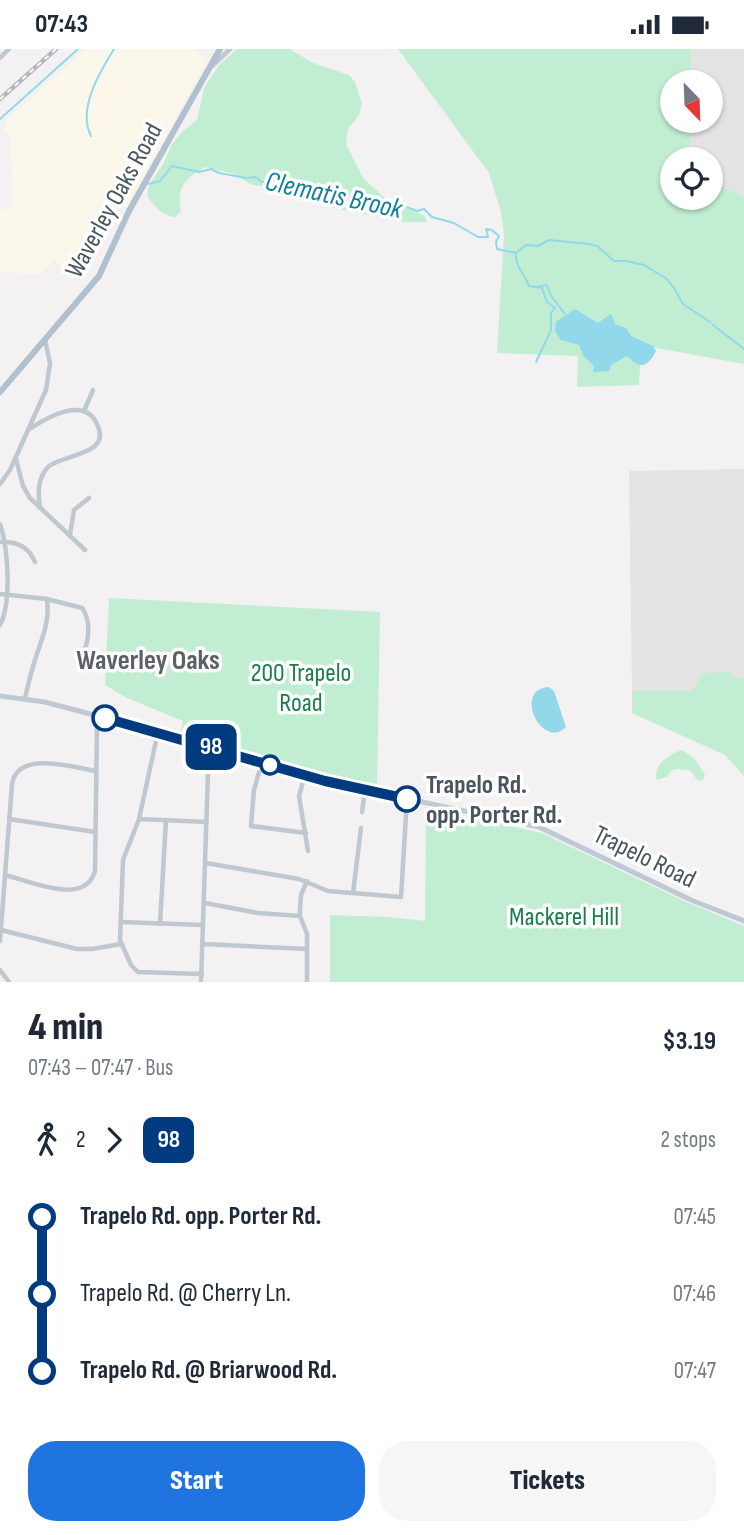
<!DOCTYPE html>
<meta charset="utf-8">
<style>
body{margin:0;font-family:"Sofia Sans Condensed",sans-serif;background:#f6f6f7;color:#1f2937;height:100vh;display:flex;flex-direction:column;font-size:26px;white-space:nowrap}
*{box-sizing:border-box;margin:0}
p{font-size:23px;color:#747a83}
.icon{flex:none;width:38px;height:38px;fill:none;stroke:currentColor;stroke-width:2;stroke-linecap:round;stroke-linejoin:round}
.map{position:relative;height:933px;overflow:hidden}
.panel{display:flex;flex-direction:column;background:#fff;flex:1}
.panel>*{flex:none}
.badge{padding:0 14px;border-radius:10px;font-size:24px;line-height:46px}
.needle{width:46px;rotate:157deg}
.tools{position:absolute;left:660px;top:21px;display:grid;gap:14px}
.tools a{display:grid;place-items:center;width:63px;height:63px;border-radius:50%;background:#fff;box-shadow:0 2px 5px #0004;font-size:35px}
.map>.badge{position:absolute;translate:-50% -50%;box-shadow:0 0 0 4px #fff}
.legs{display:flex;align-items:center;gap:10px;height:77px;padding:0 28px;font-size:23px}
.legs p{margin-inline-start:auto}
.head{display:flex;align-items:center;justify-content:space-between;height:119px;padding:0 28px}
h1{font-size:38px;font-weight:800;line-height:52px}
.button{display:flex;gap:14px;margin-top:auto;padding:14px 28px}
.button a{flex:1;height:80px;border-radius:28px;background:#1f74df;color:#fff;font-size:28px;font-weight:800;line-height:80px;text-align:center}
.button a+a{background:#f6f6f7;color:#1f2937}
ul{padding:0 28px;list-style:none}
li{display:flex;align-items:center;gap:24px;height:77px;font-size:26px}
li i{display:grid;place-items:center;width:10px;height:100%;margin:0 9px;background:currentColor}
li i::after{content:'';width:18px;height:18px;margin:-9px;border:5px solid;border-radius:50%;background:#fff}
li p{margin-inline-start:auto}
li:first-child i{background:linear-gradient(#0000 50%,currentColor 0)}
li:last-child i{background:linear-gradient(currentColor 50%,#0000 0)}
.status{display:flex;justify-content:space-between;align-items:center;height:49px;padding:0 35px;background:#fff;direction:ltr}
.status svg{height:19px;fill:currentColor}
.map>svg:first-child{display:block}
</style>
<div class="status"><b>07:43</b><svg viewBox="0 0 49 12"><path d="M0 12V9h3v3zM5 12V6h3v6zM10 12V3h3v9zM15 12V0h3v12zM26 1h20v11H26zM47 4h2v5h-2z"/></svg></div>
<div class="map">
<svg width="744" height="933" viewBox="0 0 744 933">
<rect width="100%" height="100%" fill="#f3f1f1"/>
<path fill="#fcf7eb" d="M 86,0 L 195,0 L 207,12 L 126,159 L 115,153 L 104,156 L 75,216 L 64,221 L 54,210 L 41,225 L 0,223 L 0,161 L 13,158 L 11,87 L 4,83 L 7,71 Z"/>
<g fill="#e4e2e3">
<path d="M 691,0 L 744,0 L 744,148 L 711,132 L 710,110 L 690,110 L 691,72 L 710,72 L 710,33 L 691,33 Z"/>
<path d="M 744,420 L 744,629 L 734,628 L 729,623 L 694,642 L 632,642 L 629,422 Z"/>
</g>
<g fill="#c1eed2">
<path d="M 237,0 L 290,0 L 313,14 L 349,26 L 355,33 L 362,54 L 359,66 L 348,80 L 346,95 L 363,129 L 385,149 L 425,167 L 427,173 L 406,173 L 334,159 L 293,145 L 280,138 L 252,136 L 234,125 L 205,118 C 184,131 177,137 181,163 L 175,168 C 163,167 152,156 147,146 L 149,137 L 164,113 L 172,95 L 183,82 L 197,71 L 204,39 L 219,16 Z"/>
<path d="M 398,0 L 691,0 L 691,33 L 672,33 L 672,72 L 691,72 L 690,110 L 672,110 L 672,149 L 710,149 L 711,132 L 744,148 L 744,315 L 641,296 L 639,336 L 577,338 L 578,307 L 497,304 L 504,187 L 501,163 L 489,124 Z"/>
<path d="M 109,549 L 380,563 L 377,739 L 331,729 L 180,684 L 183,672 L 127,649 L 105,636 Z"/>
<path d="M 730,623 L 734,628 L 744,629 L 744,727 L 725,706 L 632,664 L 632,642 L 693,642 L 702,624 Z"/>
<path d="M 682,701 L 694,709 L 705,726 L 703,731 L 698,732 L 690,721 C 678,722 674,716 667,728 L 657,731 C 652,717 669,705 682,701 Z"/>
<path d="M 426,758 L 542,784 L 684,852 L 744,877 L 744,933 L 330,933 L 330,866 L 389,868 L 425,872 Z"/>
</g>
<g fill="#90d8ea">
<path d="M 575,260 L 598,274 L 611,265 L 615,275 L 626,279 L 631,287 L 653,297 L 656,302 C 646,321 639,319 627,307 L 611,316 L 609,322 L 593,323 L 594,317 L 584,308 L 579,296 L 561,291 L 555,282 L 556,273 Z"/>
<path d="M 549,638 L 554,642 L 566,678 C 542,702 512,640 549,638 Z"/>
</g>
<g fill="none" stroke-linecap="round" stroke-linejoin="round">
<g stroke="#90d8ea" stroke-width="2">
<path d="M 0,70 L 78,0"/>
<path d="M 91,87 C 77,60 100,23 114,0"/>
<path d="M 148,135 L 160,132 L 172,117 L 199,123 L 211,120 L 219,124 L 246,129 L 255,128 L 262,133 L 284,133 L 289,137 L 298,136 L 311,144 C 316,144 321,141 327,142 C 334,144 341,149 348,149 C 373,146 393,152 417,162 L 424,160 L 432,168 L 454,174 L 478,188 L 488,188 L 486,180 L 492,181 L 499,187 L 496,193 L 497,200 L 516,204 L 526,196 L 538,197 L 549,191 L 589,195 L 597,197 L 614,212 L 626,212 L 644,216 L 667,230 L 674,239 L 683,255 L 710,273"/>
<path d="M 516,206 C 516,220 525,225 529,237 L 542,239 L 547,253 L 555,259 L 551,264 L 551,281 L 536,313"/>
<path d="M 536,238 L 547,236 L 551,247 L 565,265"/>
<path d="M 713,276 L 744,300"/>
</g>
<g stroke="#bfc8cf" stroke-width="4.5">
<path d="M 0,9 L 9,0"/>
<path d="M 84,362 L 93,341"/>
<path d="M 31,379 C 48,368 84,347 97,375 C 113,407 61,405 48,418 C 37,430 38,445 40,459"/>
<path d="M 16,410 L 23,437 L 30,449 L 85,501"/>
<path d="M 0,435 L 10,421 L 46,341 L 50,314 L 45,291"/>
<path d="M 0,475 C 8,499 12,553 0,576"/>
<path d="M 70,486 L 74,461 L 89,449"/>
<path d="M 0,493 C 16,492 29,498 35,513"/>
<path d="M 0,545 L 47,550 L 82,559 C 91,570 90,595 81,606"/>
<path d="M 25,649 C 28,637 31,623 35,611 C 42,589 50,573 47,550"/>
<path d="M 158,683 L 139,770 L 123,811 L 120,891 L 131,916 L 138,923 L 202,925"/>
<path d="M 262,713 L 254,741 L 251,777 L 306,784"/>
<path d="M 305,726 L 299,747 L 308,802"/>
<path d="M 362,763 L 365,741"/>
<path d="M 9,770 L 95,783"/>
<path d="M 139,770 L 207,773"/>
<path d="M 206,814 L 299,830 L 328,842 L 401,848 L 407,750"/>
<path d="M 5,826 C 30,832 85,858 95,822 L 97,677 L 99,668"/>
<path d="M 307,832 L 301,846 L 300,859 L 300,867 L 307,885 L 307,933"/>
<path d="M 353,844 L 361,779"/>
<path d="M 205,854 L 258,864 L 300,867"/>
<path d="M 121,873 L 203,876"/>
<path d="M 160,875 L 166,771"/>
<path d="M 1,881 L 77,900 L 92,900 L 121,895"/>
<path d="M 0,892 L 12,735 C 18,701 72,718 96,722"/>
<path d="M 202,895 L 307,900"/>
<path d="M 0,921 L 9,933"/>
<path d="M 201,933 L 208,724 L 213,699"/>
</g>
<g stroke="#bfc9d3" stroke-width="5">
<path d="M 212,17 L 230,0"/>
<path d="M 0,647 L 45,653 L 158,683 L 338,735 L 539,778 L 691,851 L 744,872"/>
</g>
<path stroke="#b1c0ce" stroke-width="6" d="M 0,343 L 99,227 L 129,162 L 220,0"/>
<defs>
<path id="rail" d="M 0,50 L 56,0"/>
</defs>
<use href="#rail" stroke="#b3b6ba" stroke-width="4.5"/>
<use href="#rail" stroke="#fff" stroke-width="2" stroke-dasharray="5" stroke-linecap="butt"/>
</g>
<g fill="none" stroke-linecap="round" stroke-linejoin="round">
<defs>
<path id="line-1" d="M 105,669 L 325,732 L 407,750"/>
</defs>
<use href="#line-1" stroke="#fff" stroke-width="16"/>
<use href="#line-1" stroke="#003b80" stroke-width="10"/>
</g>
<g fill="#fff" stroke="#003b80" stroke-width="3.5">
<circle cx="105" cy="669" r="12"/>
<circle cx="270" cy="716" r="9"/>
<circle cx="407" cy="750" r="12"/>
</g>
<g text-anchor="middle" stroke-width="7" stroke-linejoin="round" paint-order="stroke">
<g font-size="26" fill="#49545e" stroke="#fff">
<text transform="translate(113 151) rotate(-61)" y="9">Waverley Oaks Road</text>
<text transform="translate(645 807) rotate(26)" y="9">Trapelo Road</text>
</g>
<g font-size="26" fill="#1a7e4c" stroke="#fff">
<text x="301" y="632">200 Trapelo<tspan x="301" dy="30">Road</tspan></text>
<text x="564" y="876">Mackerel Hill</text>
</g>
<g font-size="26" font-weight="bold" fill="#49545e" stroke="#fff" text-anchor="start">
<text x="426" y="744">Trapelo Rd.<tspan x="426" dy="30">opp. Porter Rd.</tspan></text>
</g>
<g font-size="28" font-style="italic" fill="#117e9a" stroke="#fff">
<text transform="translate(334 145) rotate(12)" y="10">Clematis Brook</text>
</g>
<g font-size="28" font-weight="bold" fill="#5d6165" stroke="#fff">
<text x="148" y="620">Waverley Oaks</text>
</g>
</g>
</svg>
<div class="tools">
<a><svg class="needle" viewBox="-14 -14 28 28"><path d="M0-13l5 13h-10z" fill="#e53935"/><path d="M0 13l5-13h-10z" fill="#747a83"/></svg></a>
<a><svg class="icon" aria-label="locate" viewBox="0 0 24 24"><circle cx="12" cy="12" r="6"/><path d="M12 2v4M12 18v4M2 12h4M18 12h4"/></svg></a>
</div>
<b class="badge" style="left:211px;top:698px;background:#003b80;color:#fff">98</b>
</div>
<section class="panel">
<div class="head"><div><h1>4 min</h1><p>07:43 – 07:47 · Bus</p></div><b>$3.19</b></div>
<div class="legs"><svg class="icon" aria-label="walk" viewBox="0 0 24 24"><circle cx="13" cy="4" r="2"/><path d="M13 8l-2 6 4 7M11 14l-3 7M7 12l3-4h3l4 4"/></svg>2<svg class="icon" aria-label="forward" viewBox="0 0 24 24"><path d="M9 5l7 7-7 7"/></svg><b class="badge" style="background:#003b80;color:#fff">98</b><p>2 stops</p></div>
<ul>
<li><i style="color:#003b80"></i><b>Trapelo Rd. opp. Porter Rd.</b><p>07:45</p></li>
<li><i style="color:#003b80"></i><span>Trapelo Rd. @ Cherry Ln.</span><p>07:46</p></li>
<li><i style="color:#003b80"></i><b>Trapelo Rd. @ Briarwood Rd.</b><p>07:47</p></li>
</ul>
<div class="button"><a>Start</a><a>Tickets</a></div>
</section>
